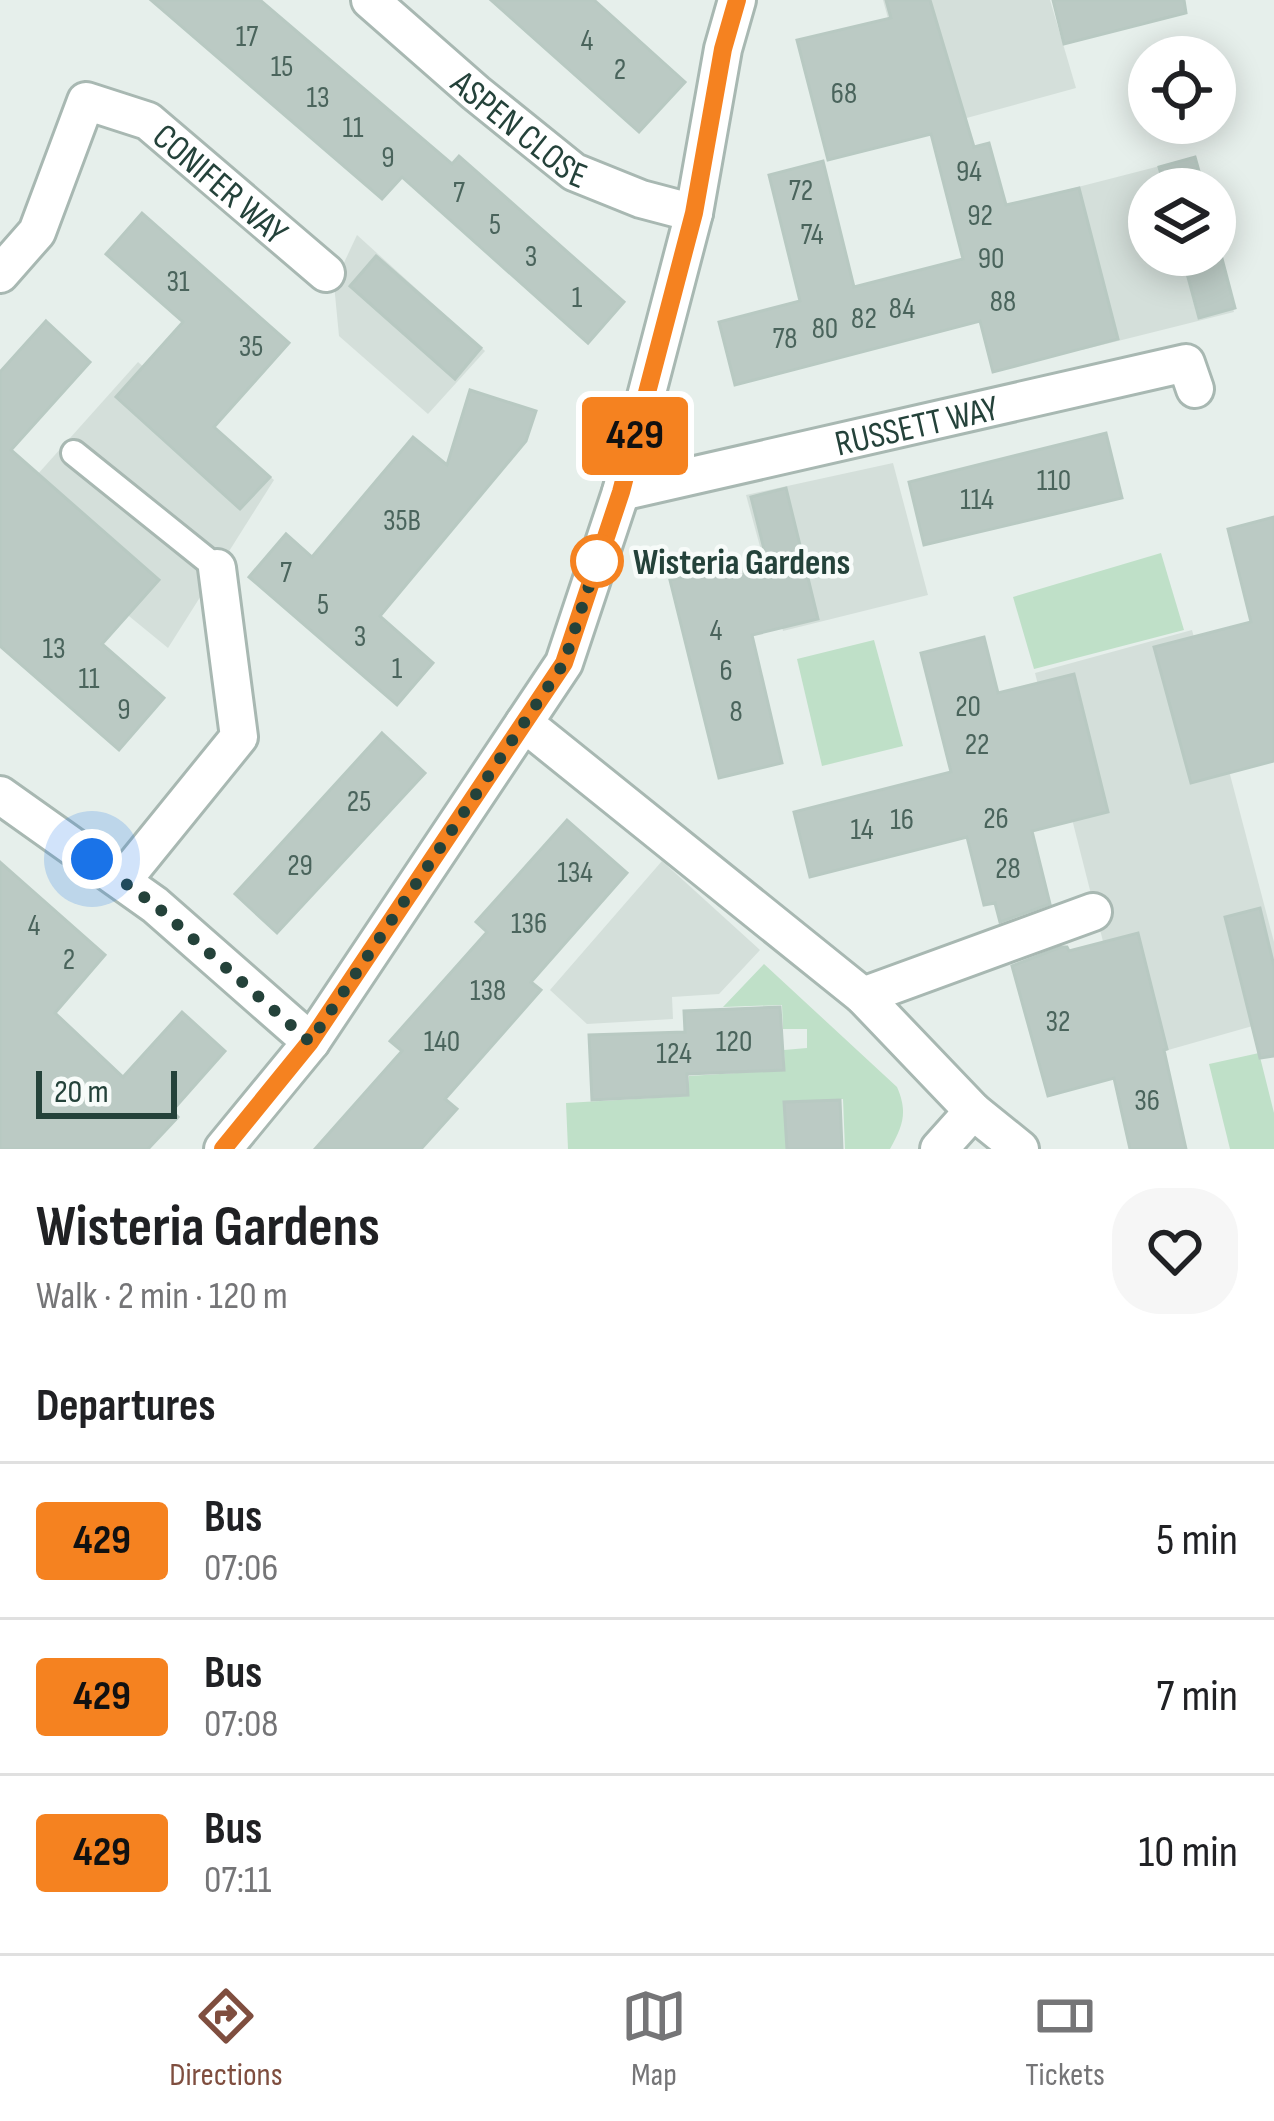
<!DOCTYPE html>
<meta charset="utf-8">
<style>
body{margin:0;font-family:"Sofia Sans Condensed",sans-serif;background:#f6f6f6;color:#202124;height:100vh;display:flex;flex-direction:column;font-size:45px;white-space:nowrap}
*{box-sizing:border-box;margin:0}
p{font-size:39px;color:#757577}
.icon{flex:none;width:66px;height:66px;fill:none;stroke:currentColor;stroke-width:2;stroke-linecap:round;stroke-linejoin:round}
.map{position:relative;height:1149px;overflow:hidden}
.panel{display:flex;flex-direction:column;background:#fff;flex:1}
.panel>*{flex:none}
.badge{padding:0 24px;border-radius:9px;font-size:42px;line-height:78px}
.buttons{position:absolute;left:1128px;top:36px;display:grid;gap:24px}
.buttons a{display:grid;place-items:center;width:108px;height:108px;border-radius:50%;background:#fff;box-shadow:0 6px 30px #0003;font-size:60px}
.scale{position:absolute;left:36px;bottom:30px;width:141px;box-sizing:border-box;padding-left:12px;border:6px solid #24423a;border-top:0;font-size:33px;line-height:42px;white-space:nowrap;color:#24423a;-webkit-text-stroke:9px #f7fbf9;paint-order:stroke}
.you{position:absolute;width:60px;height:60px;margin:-30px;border:9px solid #fff;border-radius:50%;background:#1a73e8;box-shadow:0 0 0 18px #1a73e833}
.map>.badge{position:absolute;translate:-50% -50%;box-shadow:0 0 0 6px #fff}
h2{padding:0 36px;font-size:45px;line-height:108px}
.round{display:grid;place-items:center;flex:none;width:126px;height:126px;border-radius:48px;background:#f6f6f6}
.head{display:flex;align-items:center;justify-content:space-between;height:204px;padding:0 36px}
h1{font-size:57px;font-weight:700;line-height:90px}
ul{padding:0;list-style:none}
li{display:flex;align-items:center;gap:36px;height:156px;padding:0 36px;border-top:3px solid #e0e0e0}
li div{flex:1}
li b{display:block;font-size:45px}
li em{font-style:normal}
li .badge{min-width:132px;font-weight:700;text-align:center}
.tab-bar{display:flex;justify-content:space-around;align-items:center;height:168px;border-top:3px solid #e0e0e0;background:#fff;font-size:33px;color:#757577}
.tab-bar a{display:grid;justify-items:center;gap:6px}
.tab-bar .selected{color:#7f4e3f}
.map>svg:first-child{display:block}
</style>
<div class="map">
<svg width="1274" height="1149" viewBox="0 0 1274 1149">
<rect width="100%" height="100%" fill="#e6efeb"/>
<g fill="#d4dfda">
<path d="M 883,0 L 1050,0 L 1076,88 L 919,131 Z"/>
<path d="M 1195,157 L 1203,189 L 1149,189 L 1149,255 L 1215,255 L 1215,236 L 1234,312 L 1082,350 L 1043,196 Z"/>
<path d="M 357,235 L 485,351 L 428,414 L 339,336 L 334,284 Z"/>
<path d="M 138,362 L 274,480 L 168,648 L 3,513 Z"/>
<path d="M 893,463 L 928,595 L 783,631 L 746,495 Z"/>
<path d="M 1192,630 L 1274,942 L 1274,1020 L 1133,1060 L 1035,673 Z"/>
<path d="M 662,861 L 760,950 L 719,994 L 672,997 L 673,1019 L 587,1024 L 550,990 Z"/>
</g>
<g fill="#bfe0c8">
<path d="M 1161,553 L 1184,630 L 1034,669 L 1013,597 Z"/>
<path d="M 874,640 L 903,746 L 822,766 L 797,659 Z"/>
<path d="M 764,964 L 897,1087 C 908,1112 903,1126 890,1149 L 845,1149 L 843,1099 L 786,1103 L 788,1149 L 568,1149 L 566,1103 L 688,1096 L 689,1076 L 785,1070 L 784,1050 L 807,1048 L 807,1029 L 783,1029 L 782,1005 L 723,1007 Z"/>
<path d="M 1259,1053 L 1274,1113 L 1274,1149 L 1230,1149 L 1209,1064 Z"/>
</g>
<g fill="#bbcac4" stroke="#b8c9c2" stroke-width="3">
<path d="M 151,0 L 260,0 L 452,164 L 459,156 L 624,302 L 588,343 L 402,177 L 382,199 Z"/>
<path d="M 491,0 L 594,0 L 685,82 L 639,132 Z"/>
<path d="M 886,0 L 930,0 L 974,147 L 989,143 L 1006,205 L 1079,188 L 1118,339 L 993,372 L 980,321 L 735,385 L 719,322 L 800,301 L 769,175 L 823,161 L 854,287 L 963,259 L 931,134 L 828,160 L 797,40 L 891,18 Z"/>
<path d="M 1053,0 L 1184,0 L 1186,13 L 1064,44 Z"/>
<path d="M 1195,157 L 1204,189 L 1165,189 L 1159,167 Z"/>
<path d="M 142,213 L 289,343 L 214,427 L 270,477 L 240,509 L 116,397 L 183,322 L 106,254 Z"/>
<path d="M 1215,232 L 1235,308 L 1199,318 L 1182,255 L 1215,255 Z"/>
<path d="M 376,256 L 481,348 L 455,379 L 350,286 Z"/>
<path d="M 46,321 L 90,362 L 11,450 L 159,580 L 102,644 L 164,698 L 119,750 L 0,646 L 0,372 Z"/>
<path d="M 470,390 L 536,411 L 526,441 L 380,616 L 433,663 L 397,705 L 249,577 L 286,534 L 312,557 L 413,437 L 447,465 Z"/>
<path d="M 1106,433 L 1122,498 L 924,545 L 909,482 Z"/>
<path d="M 786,488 L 818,619 L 752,635 L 782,763 L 719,778 L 670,580 L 766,557 L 751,497 Z"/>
<path d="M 1274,517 L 1274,761 L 1191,783 L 1154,647 L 1251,622 L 1228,529 Z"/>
<path d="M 984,637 L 998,693 L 1074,674 L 1108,812 L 1032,831 L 1050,904 L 1000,922 L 995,903 L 984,905 L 967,837 L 810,877 L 794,812 L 951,772 L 921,653 Z"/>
<path d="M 382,733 L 425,773 L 277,933 L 235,894 Z"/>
<path d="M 567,820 L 627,873 L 531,982 L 541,990 L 445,1099 L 457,1109 L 421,1149 L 315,1149 L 402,1051 L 390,1041 L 487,932 L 476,922 Z"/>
<path d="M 0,862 L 105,955 L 55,1013 L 123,1077 L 182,1012 L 225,1051 L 172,1111 L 178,1117 L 148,1149 L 0,1149 Z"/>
<path d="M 1260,908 L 1274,966 L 1274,1056 L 1260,1058 L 1225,917 Z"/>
<path d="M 1138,933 L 1167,1049 L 1164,1050 L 1186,1149 L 1130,1149 L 1114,1078 L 1048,1096 L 1012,966 L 1061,947 L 1067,947 L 1069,951 Z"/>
<path d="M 780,1007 L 784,1070 L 687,1074 L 688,1095 L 592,1100 L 589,1035 L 685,1032 L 684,1011 Z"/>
<path d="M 840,1100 L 842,1149 L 787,1149 L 784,1102 Z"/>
</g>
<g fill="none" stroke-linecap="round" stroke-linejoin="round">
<defs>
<path id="lane" d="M 74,453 L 217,568"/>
<g id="street">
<path id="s1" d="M 370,0 L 476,93 L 574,172 L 641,199 L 694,213"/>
<path id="s2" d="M 0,274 L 37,232 L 86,101 L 148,121 L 326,273"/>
<path id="s3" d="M 621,492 L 1186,363 L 1195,389"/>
<path d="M 524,723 L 863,996 L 973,1111 L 1020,1149"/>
<path d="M 0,795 L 155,905 L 311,1042"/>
<path d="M 123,880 L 239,737 L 217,568"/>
<path d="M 863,996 L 1093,912"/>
<path d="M 223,1149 L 311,1042 L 564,663 L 621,492 L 694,213 L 723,49 L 737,0"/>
<path d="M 939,1149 L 973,1111"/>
</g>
</defs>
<use href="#lane" stroke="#a8b8b2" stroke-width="30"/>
<use href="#street" stroke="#a8b8b2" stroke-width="42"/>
<use href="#lane" stroke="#fff" stroke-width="24"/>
<use href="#street" stroke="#fff" stroke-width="36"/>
</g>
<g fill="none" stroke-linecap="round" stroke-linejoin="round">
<defs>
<path id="line" d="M 223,1149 L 310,1042 L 564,663 L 621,492 L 694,213 L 723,49 L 737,0"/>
</defs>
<use href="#line" stroke="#fff" stroke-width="27"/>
<use href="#line" stroke="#f58220" stroke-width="18"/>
<path stroke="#24423a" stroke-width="12" stroke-dasharray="0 21.6" d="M 92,859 L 155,905 L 310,1042 L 564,663 L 597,561"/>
</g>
<circle fill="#fff" stroke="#f58220" stroke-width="6" cx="597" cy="561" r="24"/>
<g text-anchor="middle" stroke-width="9" stroke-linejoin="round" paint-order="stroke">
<g font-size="30" fill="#4a645c">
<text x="247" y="46">17</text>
<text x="587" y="50">4</text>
<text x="282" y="76">15</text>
<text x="620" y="79">2</text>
<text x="844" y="103">68</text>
<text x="318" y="107">13</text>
<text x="353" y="137">11</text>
<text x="388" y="167">9</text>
<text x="969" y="181">94</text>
<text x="801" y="200">72</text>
<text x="459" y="202">7</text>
<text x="980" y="225">92</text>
<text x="495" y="234">5</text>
<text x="812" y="244">74</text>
<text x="531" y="266">3</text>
<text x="991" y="268">90</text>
<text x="178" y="291">31</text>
<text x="577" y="307">1</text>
<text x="1003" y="311">88</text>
<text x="902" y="318">84</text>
<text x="864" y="328">82</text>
<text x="825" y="338">80</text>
<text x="785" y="348">78</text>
<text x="251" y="356">35</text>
<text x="1054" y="490">110</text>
<text x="977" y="509">114</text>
<text x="402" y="530">35B</text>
<text x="286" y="582">7</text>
<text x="323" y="614">5</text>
<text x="716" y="640">4</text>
<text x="360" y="646">3</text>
<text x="54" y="658">13</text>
<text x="397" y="678">1</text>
<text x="726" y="680">6</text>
<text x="89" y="688">11</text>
<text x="968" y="716">20</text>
<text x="124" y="719">9</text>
<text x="736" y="721">8</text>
<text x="977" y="754">22</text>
<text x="359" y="811">25</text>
<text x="996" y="828">26</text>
<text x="902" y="829">16</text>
<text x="862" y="839">14</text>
<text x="300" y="875">29</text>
<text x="1008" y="878">28</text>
<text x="575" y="882">134</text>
<text x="529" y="933">136</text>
<text x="34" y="935">4</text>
<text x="69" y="969">2</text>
<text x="488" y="1000">138</text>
<text x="1058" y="1031">32</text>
<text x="442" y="1051">140</text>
<text x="734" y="1051">120</text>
<text x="674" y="1063">124</text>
<text x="1147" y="1110">36</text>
</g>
<g font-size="36" fill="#24423a" stroke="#f7fbf9">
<text dy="13" stroke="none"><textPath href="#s1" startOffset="198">ASPEN CLOSE</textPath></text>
<text dy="13" stroke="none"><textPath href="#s2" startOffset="357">CONIFER WAY</textPath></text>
<text dy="13" stroke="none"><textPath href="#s3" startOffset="303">RUSSETT WAY</textPath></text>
</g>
<g font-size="36" font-weight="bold" fill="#24423a" stroke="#f7fbf9" text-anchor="start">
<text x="633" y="574">Wisteria Gardens</text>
</g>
</g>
</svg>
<div class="buttons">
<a><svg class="icon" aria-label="locate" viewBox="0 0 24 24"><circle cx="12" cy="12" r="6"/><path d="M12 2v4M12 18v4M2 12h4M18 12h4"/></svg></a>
<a><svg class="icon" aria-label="layers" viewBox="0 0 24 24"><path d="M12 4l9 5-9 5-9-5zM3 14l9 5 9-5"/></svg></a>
</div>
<div class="scale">20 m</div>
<div class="you" style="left:92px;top:859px"></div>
<b class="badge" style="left:635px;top:436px;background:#f58220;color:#111">429</b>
</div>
<section class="panel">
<div class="head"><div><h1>Wisteria Gardens</h1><p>Walk · 2 min · 120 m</p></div><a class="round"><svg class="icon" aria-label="heart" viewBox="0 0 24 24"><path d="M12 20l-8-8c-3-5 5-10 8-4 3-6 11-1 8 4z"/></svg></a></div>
<h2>Departures</h2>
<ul>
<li><span class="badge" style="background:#f58220;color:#111">429</span><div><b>Bus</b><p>07:06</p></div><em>5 min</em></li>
<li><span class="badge" style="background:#f58220;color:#111">429</span><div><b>Bus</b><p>07:08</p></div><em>7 min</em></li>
<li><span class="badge" style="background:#f58220;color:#111">429</span><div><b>Bus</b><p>07:11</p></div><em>10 min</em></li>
</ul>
</section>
<nav class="tab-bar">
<a class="selected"><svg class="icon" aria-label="directions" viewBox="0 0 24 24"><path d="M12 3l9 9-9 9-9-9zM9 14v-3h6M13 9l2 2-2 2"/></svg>Directions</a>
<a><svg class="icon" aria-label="map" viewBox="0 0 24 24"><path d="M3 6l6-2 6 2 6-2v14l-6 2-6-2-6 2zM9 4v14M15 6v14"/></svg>Map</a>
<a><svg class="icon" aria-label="tickets" viewBox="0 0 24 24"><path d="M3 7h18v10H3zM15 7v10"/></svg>Tickets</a>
</nav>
